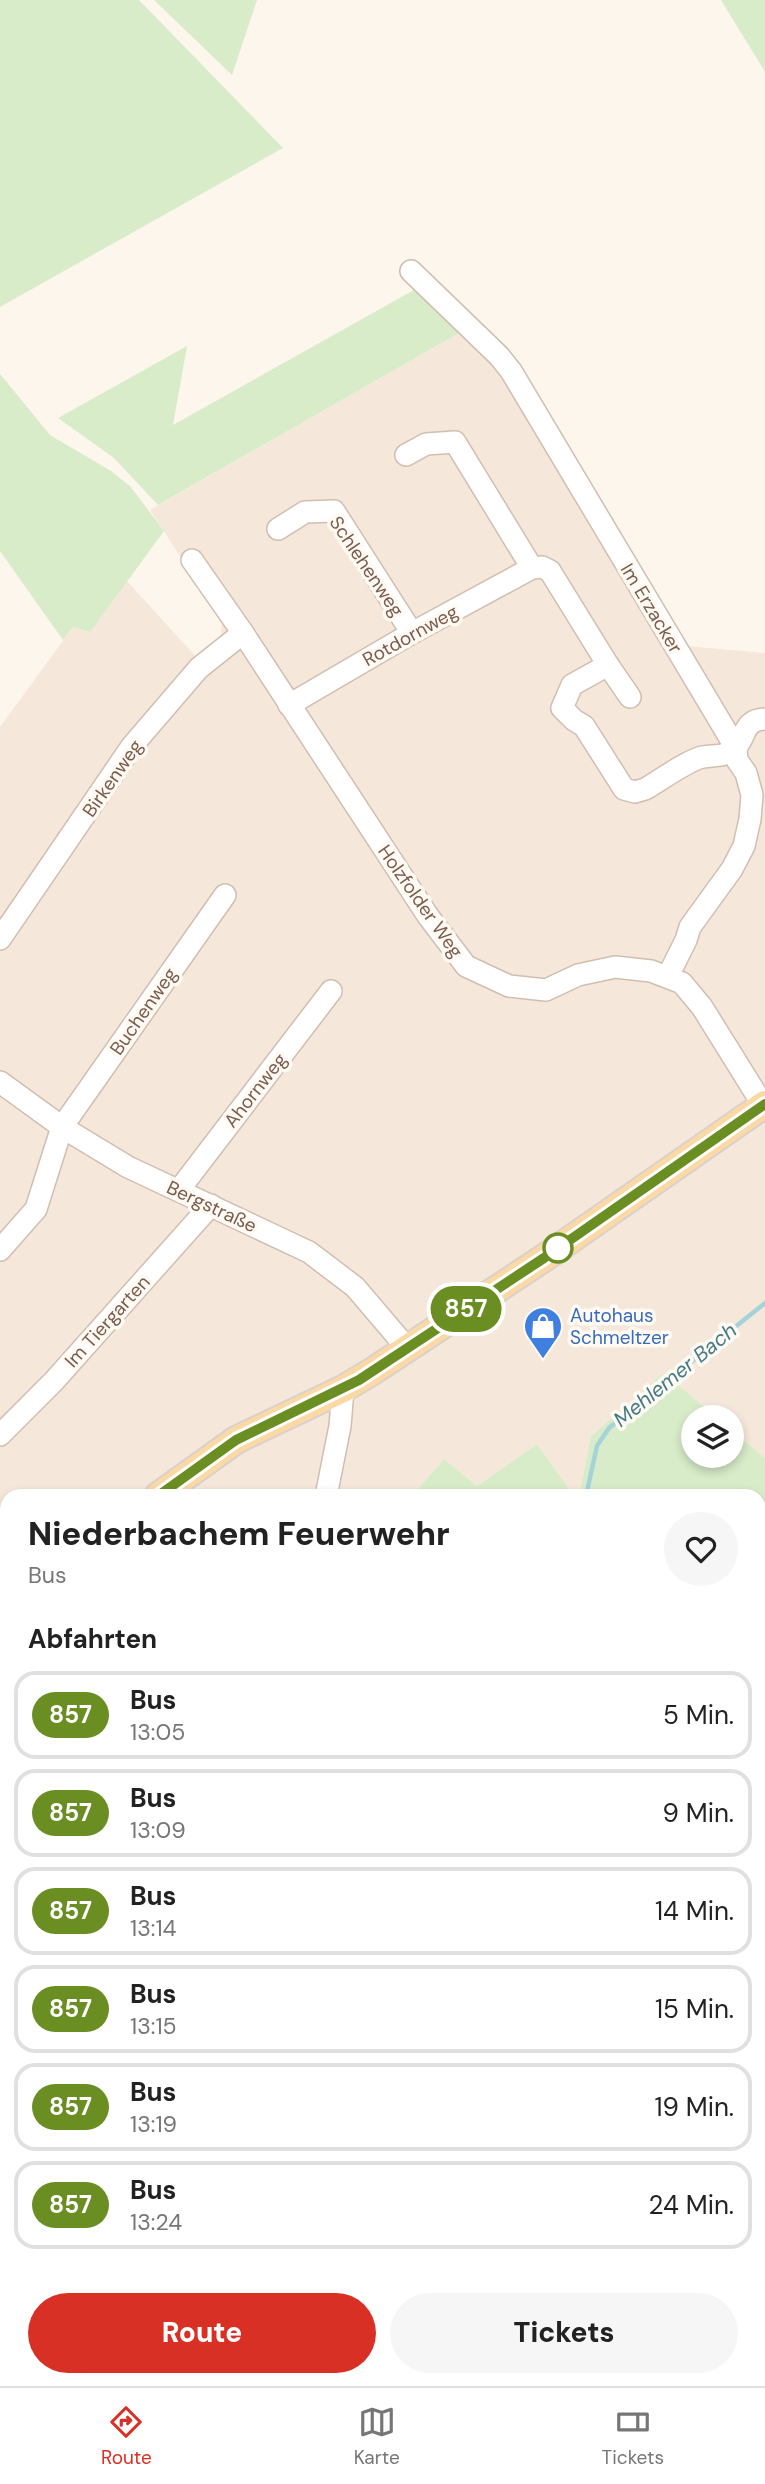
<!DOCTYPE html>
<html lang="de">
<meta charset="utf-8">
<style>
body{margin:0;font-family:"DM Sans",sans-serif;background:#f6f6f6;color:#222;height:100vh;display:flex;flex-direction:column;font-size:26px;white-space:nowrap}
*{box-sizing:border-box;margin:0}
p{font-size:23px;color:#767676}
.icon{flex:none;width:38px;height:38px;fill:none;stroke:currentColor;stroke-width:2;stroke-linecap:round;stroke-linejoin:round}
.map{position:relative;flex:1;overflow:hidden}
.drawer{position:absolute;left:0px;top:1489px;width:766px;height:898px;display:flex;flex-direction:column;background:#fff;border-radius:21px 21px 0 0;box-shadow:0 4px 10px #0003}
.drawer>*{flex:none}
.badge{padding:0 14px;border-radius:23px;font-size:24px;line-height:46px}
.tools{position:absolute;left:681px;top:1405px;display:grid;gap:14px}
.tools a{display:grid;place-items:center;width:63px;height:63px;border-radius:50%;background:#fff;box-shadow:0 4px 10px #0003;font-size:35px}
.map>.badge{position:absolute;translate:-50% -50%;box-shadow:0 0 0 4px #fff}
h2{padding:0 28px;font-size:26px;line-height:63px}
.round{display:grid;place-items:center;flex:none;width:74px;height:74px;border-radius:37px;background:#f6f6f6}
.head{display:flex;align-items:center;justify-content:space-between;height:119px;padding:0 28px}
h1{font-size:33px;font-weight:800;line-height:52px}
.action{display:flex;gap:14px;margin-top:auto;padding:14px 28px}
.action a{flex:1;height:80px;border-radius:42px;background:#d93025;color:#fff;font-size:28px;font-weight:800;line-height:80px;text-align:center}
.action a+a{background:#f6f6f6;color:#222}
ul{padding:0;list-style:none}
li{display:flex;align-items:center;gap:21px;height:88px;margin:0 14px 10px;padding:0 14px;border:4px solid #e0e0e0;border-radius:21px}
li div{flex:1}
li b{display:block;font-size:26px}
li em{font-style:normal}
li .badge{min-width:77px;font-weight:700;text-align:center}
.dock{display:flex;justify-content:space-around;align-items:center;height:98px;border-top:2px solid #e0e0e0;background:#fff;font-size:19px;color:#767676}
.dock a{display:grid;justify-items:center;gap:4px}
.dock .active{color:#d93025}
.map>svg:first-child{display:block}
</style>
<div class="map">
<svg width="765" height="2386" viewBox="0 0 765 2386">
<rect width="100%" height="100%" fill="#fdf6ec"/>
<g fill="#f5e8da">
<path d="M 466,329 L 498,361 L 665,644 L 765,653 L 765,1458 L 732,1430 L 732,1418 L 717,1417 L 663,1373 L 591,1436 L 579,1496 L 574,1496 L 537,1444 L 477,1486 L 444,1459 L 412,1496 L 7,1496 L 7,2055 L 0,2062 L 0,727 L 73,627 L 90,632 L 126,580 L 198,659 L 220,641 L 222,621 L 150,510 Z"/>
<path d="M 765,1543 L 765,1889 L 760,1903 L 760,1548 Z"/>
<path d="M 7,2091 L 7,2283 L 0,2274 L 0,2100 Z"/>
<path d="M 7,2360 L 7,2380 L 280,2380 L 276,2386 L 0,2386 L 0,2367 Z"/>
<path d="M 288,2380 L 570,2380 L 567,2386 L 295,2386 Z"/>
</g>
<g fill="#d8ecc9">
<path d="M 0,0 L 139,0 L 283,148 L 0,307 Z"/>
<path d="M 154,0 L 257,0 L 232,75 Z"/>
<path d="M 721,0 L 765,0 L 765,72 Z"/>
<path d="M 421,286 L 466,329 L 158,505 L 114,458 L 58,418 L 187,346 L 173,425 Z"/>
<path d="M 0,374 L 50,435 L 111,471 L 130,486 L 164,531 L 90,632 L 73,627 L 63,640 L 0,551 Z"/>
<path d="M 663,1373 L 717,1417 L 693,1418 L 693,1456 L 732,1456 L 732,1430 L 765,1458 L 765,1543 L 760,1548 L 760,1496 L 579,1496 L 591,1436 Z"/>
<path d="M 537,1444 L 574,1496 L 412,1496 L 444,1459 L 477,1486 Z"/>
<path d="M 765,1889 L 765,2036 L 760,2039 L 760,1903 Z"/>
<path d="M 765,2171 L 765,2386 L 593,2386 L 597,2380 L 760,2380 L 760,2172 Z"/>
<path d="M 0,2274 L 7,2283 L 7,2360 L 0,2367 Z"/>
</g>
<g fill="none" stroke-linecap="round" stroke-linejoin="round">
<g stroke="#a5d3da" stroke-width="4.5">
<path d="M 586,1496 L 597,1446 L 609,1428 L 765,1303"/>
<path d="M 0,2037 L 7,2033"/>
</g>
<defs>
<g id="minor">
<path d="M 411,271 L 499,356 L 511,371 L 736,748 L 737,760 L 746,773 L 752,795 L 750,819 L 744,846 L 732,869 L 690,927 L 686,940 L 668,976"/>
<path d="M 278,529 L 305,512 L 334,511 L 412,633"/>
<path d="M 192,560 L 243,633 L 428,916 L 466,966 L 509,986 L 546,990 L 578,975 L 615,967 L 651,971 L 682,983 L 702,1007 L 763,1105"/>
<path d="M 532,568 L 542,567 L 550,571 L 608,665 L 572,685 L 562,708 L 574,720 L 584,726 L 624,789 L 635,792 L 645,789 C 659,781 690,759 703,757 C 715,755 726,757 735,748 C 747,737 742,720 765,719"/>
<path d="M 608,665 L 630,697"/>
<path d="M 289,705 L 412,633 L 532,568 L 455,442 L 426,444 L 406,455"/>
<path d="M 0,939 L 132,746 L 199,668 L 243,633"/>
<path d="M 0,1082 L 62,1127 L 128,1167 L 309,1252 L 355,1287 L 407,1348"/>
<path d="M 179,1190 L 331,991"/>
<path d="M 0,1250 L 36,1209 L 62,1127 L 225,895"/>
<path d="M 0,1435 L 54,1381 L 211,1205"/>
<path d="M 326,1496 L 340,1426 L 343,1389"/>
<path d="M 760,1674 L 765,1669"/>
<path d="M 0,1809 L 7,1809"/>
<path d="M 0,2138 L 7,2142"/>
<path d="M 760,2156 L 765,2153"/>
<path d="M 0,2380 L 7,2373"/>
<path d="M 306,2380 L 314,2386"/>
<path d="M 480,2386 L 483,2380"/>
<path d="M 573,2386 L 577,2380"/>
</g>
<g id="major">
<path d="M 158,1496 L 236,1440 L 343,1389 L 373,1371 L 544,1258 L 765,1104"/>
<path d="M 0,1614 L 7,1609"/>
</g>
</defs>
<use href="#minor" stroke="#d1beb0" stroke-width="24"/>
<use href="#major" stroke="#dad1cd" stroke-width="30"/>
<use href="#minor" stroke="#fff" stroke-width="21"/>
<use href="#major" stroke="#fbd9a5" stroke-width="26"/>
</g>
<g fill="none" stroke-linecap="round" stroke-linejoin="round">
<defs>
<path id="line" d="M 158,1496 L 236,1440 L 359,1380 L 544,1258 L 765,1104"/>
</defs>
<use href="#line" stroke="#fff" stroke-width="16"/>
<use href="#line" stroke="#6b8e23" stroke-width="10"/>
</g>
<defs>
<symbol id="shop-pin" viewBox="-11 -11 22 30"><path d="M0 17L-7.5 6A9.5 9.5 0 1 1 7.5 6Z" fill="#3f7fe0" stroke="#fffaf3"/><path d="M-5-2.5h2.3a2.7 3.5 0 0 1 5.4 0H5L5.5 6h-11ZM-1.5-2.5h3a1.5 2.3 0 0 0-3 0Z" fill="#fff"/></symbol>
</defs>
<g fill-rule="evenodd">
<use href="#shop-pin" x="521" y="1304" width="44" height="60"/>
</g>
<circle fill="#fff" stroke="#6b8e23" stroke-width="3.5" cx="558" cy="1248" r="14"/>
<g text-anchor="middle" stroke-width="7" stroke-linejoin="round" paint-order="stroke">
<g font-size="19" fill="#7a5c4d" stroke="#fffaf3">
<text transform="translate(367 566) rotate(56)" y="7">Schlehenweg</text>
<text transform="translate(652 608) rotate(59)" y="7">Im Erzacker</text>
<text transform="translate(410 635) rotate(-29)" y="7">Rotdornweg</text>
<text transform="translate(112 778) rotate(-55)" y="7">Birkenweg</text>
<text transform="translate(421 901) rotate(55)" y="7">Holzfolder Weg</text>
<text transform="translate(143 1011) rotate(-55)" y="7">Buchenweg</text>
<text transform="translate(255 1090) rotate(-52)" y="7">Ahornweg</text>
<text transform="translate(212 1206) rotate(25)" y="7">Bergstraße</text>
<text transform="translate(107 1321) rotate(-48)" y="7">Im Tiergarten</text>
</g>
<g font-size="19" fill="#366cbe" stroke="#fffaf3" text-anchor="start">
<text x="570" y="1322">Autohaus<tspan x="570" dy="22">Schmeltzer</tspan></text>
</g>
<g font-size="21" font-style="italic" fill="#437c86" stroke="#fffaf3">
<text transform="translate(675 1375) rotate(-39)" y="7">Mehlemer Bach</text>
</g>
</g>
</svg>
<div class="tools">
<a><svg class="icon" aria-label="layers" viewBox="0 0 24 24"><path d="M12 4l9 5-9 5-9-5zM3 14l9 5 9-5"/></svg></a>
</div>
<b class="badge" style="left:466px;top:1309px;background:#6b8e23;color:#fff">857</b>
<section class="drawer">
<div class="head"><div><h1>Niederbachem Feuerwehr</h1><p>Bus</p></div><a class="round"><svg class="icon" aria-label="heart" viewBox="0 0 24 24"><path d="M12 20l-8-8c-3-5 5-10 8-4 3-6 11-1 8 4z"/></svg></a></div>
<h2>Abfahrten</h2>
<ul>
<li><span class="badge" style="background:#6b8e23;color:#fff">857</span><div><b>Bus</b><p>13:05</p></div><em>5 Min.</em></li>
<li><span class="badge" style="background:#6b8e23;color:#fff">857</span><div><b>Bus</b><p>13:09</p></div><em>9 Min.</em></li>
<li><span class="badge" style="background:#6b8e23;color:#fff">857</span><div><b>Bus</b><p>13:14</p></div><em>14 Min.</em></li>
<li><span class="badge" style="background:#6b8e23;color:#fff">857</span><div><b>Bus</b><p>13:15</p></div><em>15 Min.</em></li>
<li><span class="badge" style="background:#6b8e23;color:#fff">857</span><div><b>Bus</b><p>13:19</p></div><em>19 Min.</em></li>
<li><span class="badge" style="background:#6b8e23;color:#fff">857</span><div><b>Bus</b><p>13:24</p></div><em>24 Min.</em></li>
</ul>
<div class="action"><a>Route</a><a>Tickets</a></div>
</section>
</div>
<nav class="dock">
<a class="active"><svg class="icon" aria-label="directions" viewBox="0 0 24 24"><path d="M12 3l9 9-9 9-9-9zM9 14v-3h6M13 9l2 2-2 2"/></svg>Route</a>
<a><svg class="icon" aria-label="map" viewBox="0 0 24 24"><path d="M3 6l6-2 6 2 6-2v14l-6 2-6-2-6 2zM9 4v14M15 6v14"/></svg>Karte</a>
<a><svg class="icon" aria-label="tickets" viewBox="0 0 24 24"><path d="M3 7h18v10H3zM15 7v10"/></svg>Tickets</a>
</nav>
